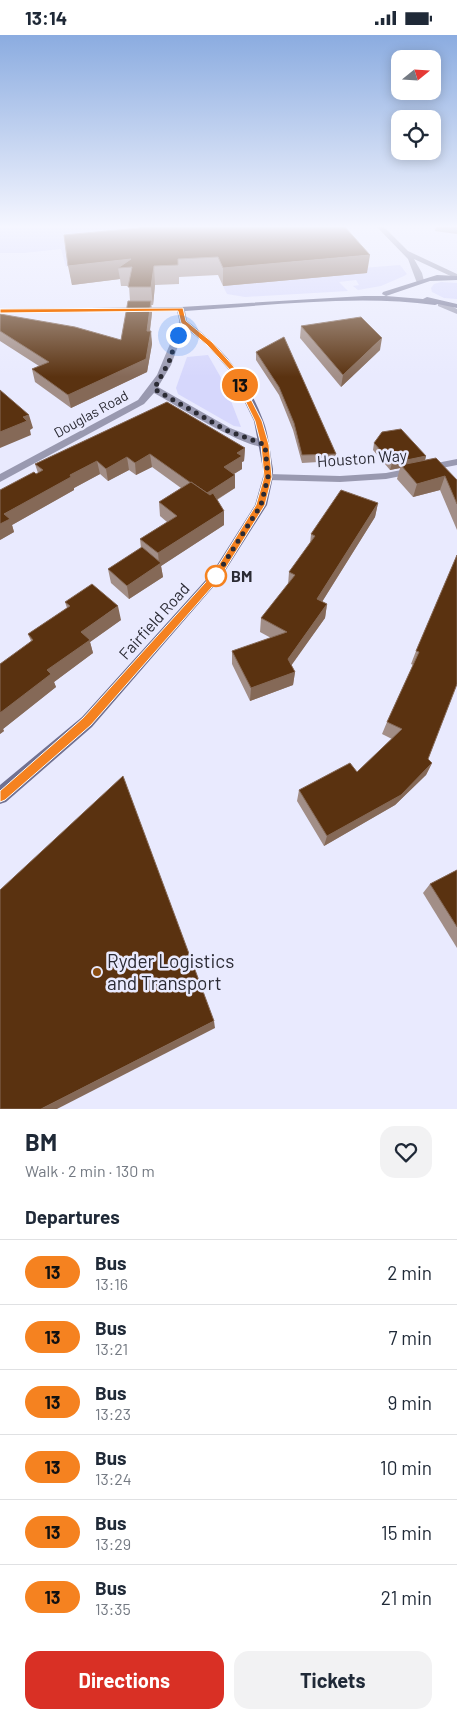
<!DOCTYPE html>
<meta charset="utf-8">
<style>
body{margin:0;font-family:Barlow,sans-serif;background:#f2f2f3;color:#1f2937;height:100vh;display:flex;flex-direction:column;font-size:19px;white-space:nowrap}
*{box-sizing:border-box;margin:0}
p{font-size:16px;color:#747a83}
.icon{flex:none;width:28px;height:28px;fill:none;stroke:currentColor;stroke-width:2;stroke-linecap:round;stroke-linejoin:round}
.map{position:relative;height:1074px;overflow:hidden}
.sheet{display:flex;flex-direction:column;background:#fff;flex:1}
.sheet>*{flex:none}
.badge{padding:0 10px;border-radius:16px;font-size:18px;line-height:32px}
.needle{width:32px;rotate:72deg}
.controls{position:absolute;left:391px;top:15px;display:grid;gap:10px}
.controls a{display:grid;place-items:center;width:50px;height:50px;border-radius:10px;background:#fff;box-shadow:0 2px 12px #0003;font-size:25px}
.you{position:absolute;width:25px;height:25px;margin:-12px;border:4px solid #fff;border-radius:50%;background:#1a73e8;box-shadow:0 0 0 8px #1a73e833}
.map>.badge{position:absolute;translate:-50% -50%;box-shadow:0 0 0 2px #fff}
h2{padding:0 25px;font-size:19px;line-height:45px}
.round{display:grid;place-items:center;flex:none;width:52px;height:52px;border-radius:15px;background:#f2f2f3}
.overview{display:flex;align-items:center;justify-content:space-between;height:85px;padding:0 25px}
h1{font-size:24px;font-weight:700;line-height:38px}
.cta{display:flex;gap:10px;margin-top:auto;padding:10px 25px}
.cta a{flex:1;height:58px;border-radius:15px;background:#d93025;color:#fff;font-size:20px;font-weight:700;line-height:58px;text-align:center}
.cta a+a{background:#f2f2f3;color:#1f2937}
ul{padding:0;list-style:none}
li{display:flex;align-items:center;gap:15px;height:65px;padding:0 25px;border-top:1px solid #e0e1e3}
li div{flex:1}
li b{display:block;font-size:19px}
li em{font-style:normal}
li .badge{min-width:55px;font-weight:700;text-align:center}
.status{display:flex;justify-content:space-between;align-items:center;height:35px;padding:0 25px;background:#fff;direction:ltr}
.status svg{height:14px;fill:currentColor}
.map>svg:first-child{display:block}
</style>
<div class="status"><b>13:14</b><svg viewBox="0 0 49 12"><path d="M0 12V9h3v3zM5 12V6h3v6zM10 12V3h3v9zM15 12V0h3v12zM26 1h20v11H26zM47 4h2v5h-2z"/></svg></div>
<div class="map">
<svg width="457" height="1074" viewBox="0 0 457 1074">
<rect width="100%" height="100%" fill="#e9eafe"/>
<g fill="#d6d7fc">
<path d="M 0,191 L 128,191 L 130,204 L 66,232 L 61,214 L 24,218 L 0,218 Z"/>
<path d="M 400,230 L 407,239 L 404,241 L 381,251 L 358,255 L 353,251 L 359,250 L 356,245 L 339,247 L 348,256 L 245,262 L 227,259 L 223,251 L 366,238 L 362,233 Z"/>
<path d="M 441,247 L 457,248 L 457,264 L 444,263 L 432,257 L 431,253 L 434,249 Z"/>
<path d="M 208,320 L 224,348 L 241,392 L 234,391 L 178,359 L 176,353 L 187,322 Z"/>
</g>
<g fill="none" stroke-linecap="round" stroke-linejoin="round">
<g fill="#9999b0" fill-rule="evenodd">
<path d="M 438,267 L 444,267 L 457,274 L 457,279 L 438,271 Z"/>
<path d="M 180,285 L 187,287 L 171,330 L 158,352 L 230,393 L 269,408 L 269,412 C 250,417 174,369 154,358 L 144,369 L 0,447 L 0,439 L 138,365 L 157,340 Z"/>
<path d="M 457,424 L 457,430 L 386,444 L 340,447 L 268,445 L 263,442 L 268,439 L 340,441 L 386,438 Z"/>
</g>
<path fill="#9999b0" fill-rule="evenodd" d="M 376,191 L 383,191 L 408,216 L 457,239 L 457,244 L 414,224 L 422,238 L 424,246 L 417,248 L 408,224 Z"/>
<path fill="#717292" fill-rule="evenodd" d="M 437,240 L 457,241 L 457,245 L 430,246 L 386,261 L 423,264 L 427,262 L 457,269 L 457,273 L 438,269 L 435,270 C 356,259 266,271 185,276 L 187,286 C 224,314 246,341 263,385 C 269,400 270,418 273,434 L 273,442 L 267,470 L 220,544 L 92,692 L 6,767 L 0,769 L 0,750 L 82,682 L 212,538 L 255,470 L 263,442 L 263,434 L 254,386 L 229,335 L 207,310 L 180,289 L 177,276 L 0,278 L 0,274 L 181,272 L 364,261 L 386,261 L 382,259 L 383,257 Z"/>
</g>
<g fill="#a28e87">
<path d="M 436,191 L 457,191 L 457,199 L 435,196 Z"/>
<path d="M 64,200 L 367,238 L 223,251 L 218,240 L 179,242 L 179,249 L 155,250 L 153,270 L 151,270 L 152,278 L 150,296 L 152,309 L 147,337 L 71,373 L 35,347 L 32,334 L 39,331 L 0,306 L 0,279 L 121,305 L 130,266 L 129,251 L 121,251 L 120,244 L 72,250 Z"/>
<path d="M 301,291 L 380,315 L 341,352 L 300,303 Z"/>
<path d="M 256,317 L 336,419 L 335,426 L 302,428 L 293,395 L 279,360 L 256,325 Z"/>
<path d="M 167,367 L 245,413 L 244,426 L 242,427 L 242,434 L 234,439 L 235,453 L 217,465 L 224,490 L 161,531 L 163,542 L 129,564 L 111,548 L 108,534 L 141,513 L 140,504 L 167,487 L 160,481 L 159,467 L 181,453 L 152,432 L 136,440 L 129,435 L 108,446 L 100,439 L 74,453 L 74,455 L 12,490 L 14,497 L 0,505 L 36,439 L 38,438 L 35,429 Z"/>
<path d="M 374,408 L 426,421 L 425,425 L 457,445 L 457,495 L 440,455 L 413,462 L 397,444 L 400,433 L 390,435 L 373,415 Z"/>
<path d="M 378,468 L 375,482 L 322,567 L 327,569 L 325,583 L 291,630 L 295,637 L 293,650 L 250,666 L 232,629 L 232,616 L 271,603 L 260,597 L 261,583 L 288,550 L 289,537 L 310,509 L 311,499 Z"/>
<path d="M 457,520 L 428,724 L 432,728 L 426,740 L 395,770 L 324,811 L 297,766 L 299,755 L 357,737 L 392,704 L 382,699 L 387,687 L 413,630 L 411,629 L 416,616 Z"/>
<path d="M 65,567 L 121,585 L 90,607 L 93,618 L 54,647 L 56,652 L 3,694 L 4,696 L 0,699 L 31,606 L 28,599 L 67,573 Z"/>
<path d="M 457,835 L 457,913 L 423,858 L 430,849 Z"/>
</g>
<g fill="#856957">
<path d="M 370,220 L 367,238 L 223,251 L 223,233 Z"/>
<path d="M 131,224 L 132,232 L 118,233 L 120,244 L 72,250 L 68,231 Z"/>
<path d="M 154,231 L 155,250 L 153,270 L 151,252 Z"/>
<path d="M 151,266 L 152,278 L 148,309 L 147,296 Z"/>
<path d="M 151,296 L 152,309 L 147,337 L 71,373 L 68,360 Z"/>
<path d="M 382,303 L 380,315 L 341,352 L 343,340 Z"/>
<path d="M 29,380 L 33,393 L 30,395 L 31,400 L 0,413 L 0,397 L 23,382 Z"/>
<path d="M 245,413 L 244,426 L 242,427 L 242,434 L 224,445 L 224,432 L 237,418 Z"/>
<path d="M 150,419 L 152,432 L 136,440 L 135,428 Z"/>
<path d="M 426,421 L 424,429 L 401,430 L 400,433 L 390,435 L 392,428 Z"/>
<path d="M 127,422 L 129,435 L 108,446 L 106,434 Z"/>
<path d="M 97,426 L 100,439 L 74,453 L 74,455 L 12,490 L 14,497 L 0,505 L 0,489 L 4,479 L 70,440 Z"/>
<path d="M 235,440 L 235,453 L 206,471 L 206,458 Z"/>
<path d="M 445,441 L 440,455 L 413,462 L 417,449 Z"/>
<path d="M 378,468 L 375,482 L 315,578 L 317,564 Z"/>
<path d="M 224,476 L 224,490 L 161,531 L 163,542 L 129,564 L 127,551 L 159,529 L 158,518 Z"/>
<path d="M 327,569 L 325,583 L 286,638 L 288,624 Z"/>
<path d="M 118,571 L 121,585 L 90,607 L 93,618 L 54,647 L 56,652 L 3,694 L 4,696 L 0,699 L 0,678 L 47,635 L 81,597 Z"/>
<path d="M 295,637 L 293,650 L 250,666 L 251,653 Z"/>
<path d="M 432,728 L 426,740 L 395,770 L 324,811 L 327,801 Z"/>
<path d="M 214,986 L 215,993 L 57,1074 L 41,1074 Z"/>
</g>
<g fill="#5a3210" stroke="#856957">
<path d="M 140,191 L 344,191 L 370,220 L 223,233 L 218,222 L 178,224 L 178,230 L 154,231 L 151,252 L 128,252 L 132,232 L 118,233 L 131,224 L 68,231 L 64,200 L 139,193 Z"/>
<path d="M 128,266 L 151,266 L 147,296 L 151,296 L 146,324 L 68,360 L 32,334 L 49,327 L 0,296 L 0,279 L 75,292 L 121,305 Z"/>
<path d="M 361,282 L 382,303 L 343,340 L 301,291 Z"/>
<path d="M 284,302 L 336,419 L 302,420 L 294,388 L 279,352 L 256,317 Z"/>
<path d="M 0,355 L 29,380 L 23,382 L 27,386 L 0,397 Z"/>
<path d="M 167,367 L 245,413 L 237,418 L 242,421 L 224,432 L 235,440 L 207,458 L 191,447 L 191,448 L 150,419 L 135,428 L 127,422 L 106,434 L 97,426 L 70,440 L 71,442 L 4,479 L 10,484 L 0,489 L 0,455 L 34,437 L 36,439 L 43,435 L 35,429 Z"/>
<path d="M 401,394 L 426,421 L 392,428 L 374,408 L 382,397 Z"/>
<path d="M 436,423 L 457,445 L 457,469 L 445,441 L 417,449 L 401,430 Z"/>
<path d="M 191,447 L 210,460 L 213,458 L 224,476 L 158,518 L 140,504 L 177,481 L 159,467 Z"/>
<path d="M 341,455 L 378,468 L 317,564 L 327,569 L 288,624 L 295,637 L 251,653 L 232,616 L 287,597 L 261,583 L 295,540 L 289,537 L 315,501 L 311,499 Z"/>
<path d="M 142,512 L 161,528 L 127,551 L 108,534 Z"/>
<path d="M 457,520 L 457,649 L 428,724 L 432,728 L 401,760 L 327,801 L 299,755 L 350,728 L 357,737 L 402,694 L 387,687 L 419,617 L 416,616 Z"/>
<path d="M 92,549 L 118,571 L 81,597 L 90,605 L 47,635 L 51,639 L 0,678 L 0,629 L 33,605 L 28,599 L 70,571 L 65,567 Z"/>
<path d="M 123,741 L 214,986 L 41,1074 L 0,1074 L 0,855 Z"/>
<path d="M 457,835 L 457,892 L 430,849 Z"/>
</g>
<linearGradient id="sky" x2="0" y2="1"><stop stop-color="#8bace0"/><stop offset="0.56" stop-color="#f5f6ff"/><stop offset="1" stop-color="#f5f6ff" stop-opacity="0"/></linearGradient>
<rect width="457" height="342" fill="url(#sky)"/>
<path fill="#f58220" stroke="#fff" d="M 183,273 L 186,286 L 212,307 L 235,333 L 262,386 L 269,410 L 272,442 L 265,470 L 219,544 L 91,690 L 5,765 L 0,767 L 0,756 L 83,683 L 213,539 L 256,470 L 264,442 L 261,410 L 255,386 L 230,335 L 207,310 L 181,288 L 178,276 L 0,278 L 0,274 Z"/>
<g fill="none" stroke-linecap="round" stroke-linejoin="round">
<path stroke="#2b2b34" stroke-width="5" stroke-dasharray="0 9" d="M 178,300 L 169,327 L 154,354 L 226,395 L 265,410 L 268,442 L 261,470 L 216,541"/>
</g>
<circle fill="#fff" stroke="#f58220" stroke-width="2.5" cx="216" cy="541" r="10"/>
<circle fill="#8a4c0f" stroke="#e9eafe" stroke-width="2" cx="97" cy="937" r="5"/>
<g text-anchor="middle" stroke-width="5" stroke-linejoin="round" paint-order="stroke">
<g font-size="14" fill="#2b2b34" stroke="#e9eafe">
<text transform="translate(91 379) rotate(-29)" y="5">Douglas Road</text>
</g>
<g font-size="16" fill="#2b2b34" stroke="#e9eafe">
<text transform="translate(362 423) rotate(-4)" y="6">Houston Way</text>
<text transform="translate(154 586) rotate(-48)" y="6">Fairfield Road</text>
</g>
<g font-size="16" font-weight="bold" fill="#2b2b34" stroke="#e9eafe" text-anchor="start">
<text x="231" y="547">BM</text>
</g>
<g font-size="19" fill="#2b2b34" stroke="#e9eafe" text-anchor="start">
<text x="107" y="933">Ryder Logistics<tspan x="107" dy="22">and Transport</tspan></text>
</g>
</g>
</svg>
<div class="controls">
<a><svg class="needle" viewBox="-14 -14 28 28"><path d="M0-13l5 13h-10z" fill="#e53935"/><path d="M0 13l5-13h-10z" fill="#747a83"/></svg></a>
<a><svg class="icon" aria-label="locate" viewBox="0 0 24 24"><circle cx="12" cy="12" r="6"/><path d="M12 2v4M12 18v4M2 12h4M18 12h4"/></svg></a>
</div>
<div class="you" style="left:178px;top:300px"></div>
<b class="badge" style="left:240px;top:350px;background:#f58220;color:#111">13</b>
</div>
<section class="sheet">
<div class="overview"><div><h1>BM</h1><p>Walk · 2 min · 130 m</p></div><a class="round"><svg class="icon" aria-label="heart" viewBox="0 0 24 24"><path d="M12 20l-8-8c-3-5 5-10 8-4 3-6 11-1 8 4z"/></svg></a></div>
<h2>Departures</h2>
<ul>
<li><span class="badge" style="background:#f58220;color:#111">13</span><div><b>Bus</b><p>13:16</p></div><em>2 min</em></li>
<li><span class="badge" style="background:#f58220;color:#111">13</span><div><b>Bus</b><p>13:21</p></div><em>7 min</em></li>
<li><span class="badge" style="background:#f58220;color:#111">13</span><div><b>Bus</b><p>13:23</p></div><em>9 min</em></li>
<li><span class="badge" style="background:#f58220;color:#111">13</span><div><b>Bus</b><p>13:24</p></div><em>10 min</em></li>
<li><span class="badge" style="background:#f58220;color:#111">13</span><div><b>Bus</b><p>13:29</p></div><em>15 min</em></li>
<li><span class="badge" style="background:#f58220;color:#111">13</span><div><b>Bus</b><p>13:35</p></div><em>21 min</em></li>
</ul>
<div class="cta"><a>Directions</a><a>Tickets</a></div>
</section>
